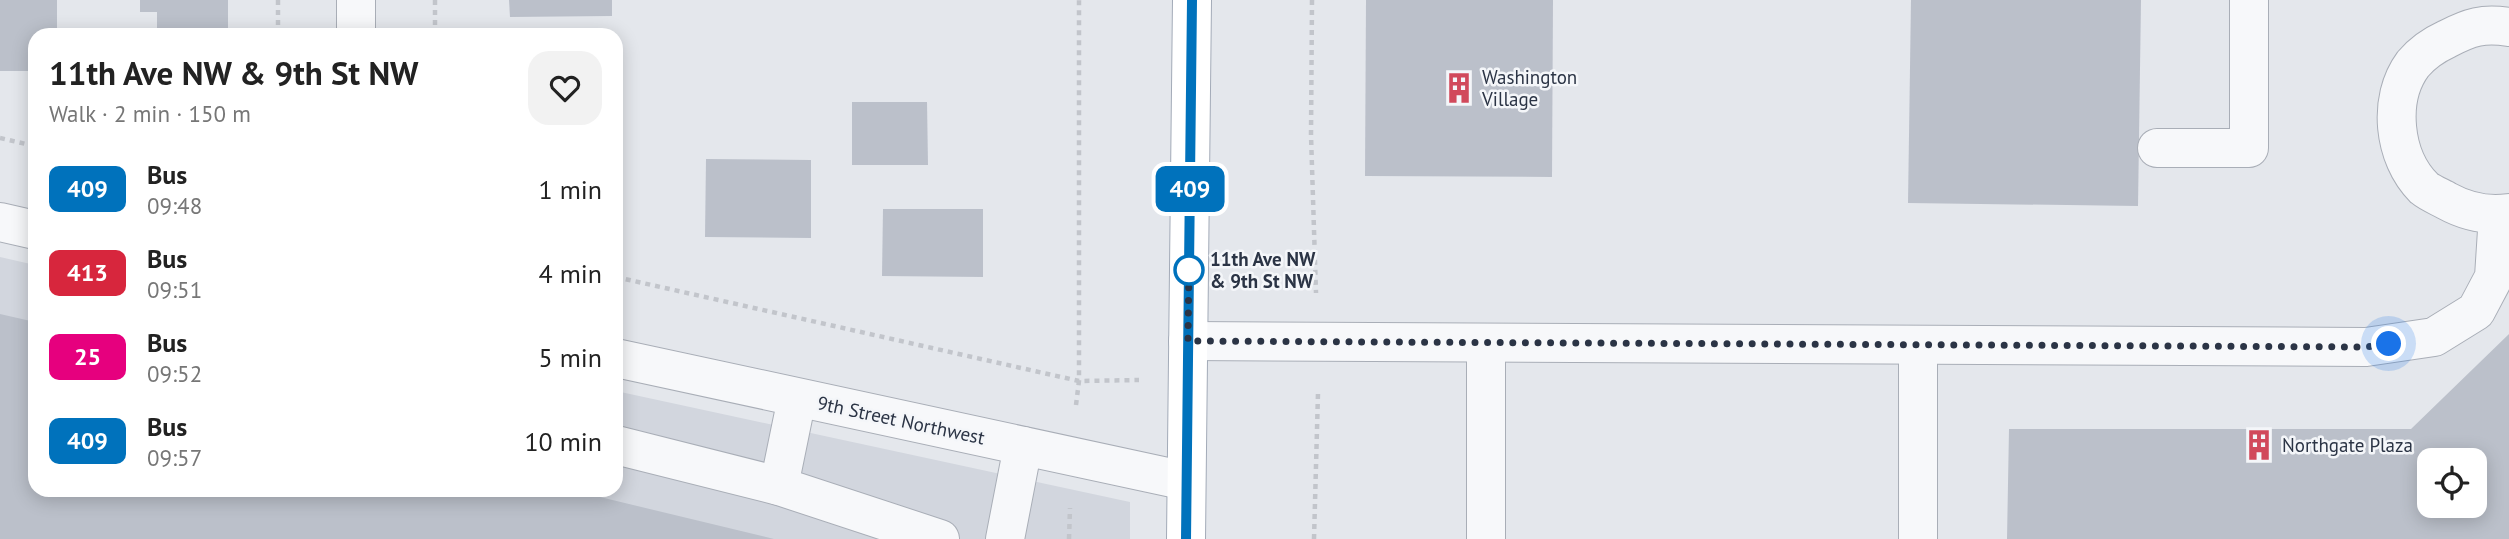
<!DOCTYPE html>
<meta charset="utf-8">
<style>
body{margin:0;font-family:"PT Sans",sans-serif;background:#f2f2f2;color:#222;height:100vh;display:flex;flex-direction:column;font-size:26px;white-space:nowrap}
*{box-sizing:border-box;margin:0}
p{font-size:23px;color:#767676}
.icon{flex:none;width:38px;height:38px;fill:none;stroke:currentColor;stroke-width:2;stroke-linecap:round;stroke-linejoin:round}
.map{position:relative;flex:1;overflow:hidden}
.drawer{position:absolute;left:28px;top:28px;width:595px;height:469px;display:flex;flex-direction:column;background:#fff;border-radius:21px;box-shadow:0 4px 18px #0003}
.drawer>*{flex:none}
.badge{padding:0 14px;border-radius:10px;font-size:24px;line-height:46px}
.controls{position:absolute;left:2417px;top:448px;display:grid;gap:14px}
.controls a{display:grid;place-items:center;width:70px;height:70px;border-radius:14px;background:#fff;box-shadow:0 4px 18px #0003;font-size:35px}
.you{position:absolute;width:35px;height:35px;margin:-18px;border:5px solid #fff;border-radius:50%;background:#1a73e8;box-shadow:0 0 0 10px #1a73e833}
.map>.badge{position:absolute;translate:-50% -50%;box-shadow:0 0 0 4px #fff}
.round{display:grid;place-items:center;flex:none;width:74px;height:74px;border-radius:21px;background:#f2f2f2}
.overview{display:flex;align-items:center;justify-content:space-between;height:119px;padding:0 21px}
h1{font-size:33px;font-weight:800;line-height:52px}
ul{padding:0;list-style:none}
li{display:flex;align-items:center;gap:21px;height:84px;padding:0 21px}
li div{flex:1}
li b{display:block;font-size:26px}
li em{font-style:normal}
li .badge{min-width:77px;font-weight:700;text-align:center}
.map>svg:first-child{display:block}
</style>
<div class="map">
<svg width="2509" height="539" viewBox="0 0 2509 539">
<rect width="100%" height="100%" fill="#e4e7ec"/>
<path fill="#d2d6de" d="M 0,257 L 35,265 L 35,490 L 616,490 L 616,391 L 1130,502 L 1130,539 L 0,539 Z"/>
<g fill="#bbc0ca" fill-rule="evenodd">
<path d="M 0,0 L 57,0 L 57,35 L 35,35 L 35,71 L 0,71 Z"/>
<path d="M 140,0 L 228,0 L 228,35 L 157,35 L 157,12 L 140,12 Z"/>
<path d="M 509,0 L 612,0 L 612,16 L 510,17 Z"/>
<path d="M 1366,0 L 1553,0 L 1552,177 L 1365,176 Z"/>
<path d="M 1911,0 L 2141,0 L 2138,206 L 1908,203 Z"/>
<path d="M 852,102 L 927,102 L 928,165 L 852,165 Z"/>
<path d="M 616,138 L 618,138 L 619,191 L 616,191 Z"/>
<path d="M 706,159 L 811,160 L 811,238 L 705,237 Z"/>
<path d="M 883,209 L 983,209 L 983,277 L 882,276 Z"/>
<path d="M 0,314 L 35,322 L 35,490 L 571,490 L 774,539 L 0,539 Z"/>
<path d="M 2509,334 L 2509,539 L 2007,539 L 2009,429 L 2411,429 ZM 2429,460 L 2474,460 L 2474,506 L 2429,506 Z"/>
</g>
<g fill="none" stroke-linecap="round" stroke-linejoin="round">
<defs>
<g id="minor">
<path d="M 2509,27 C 2483,23 2470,27 2447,39 C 2434,45 2423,52 2413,64 C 2387,99 2393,157 2424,188 C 2430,193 2440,197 2447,201 C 2467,212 2487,216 2509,213"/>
<path d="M 356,35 L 356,0"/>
<path d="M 2157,148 L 2249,148 L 2249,0"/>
<path d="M 0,222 L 35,230"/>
<path d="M 1188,341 L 2366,347 L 2434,337 L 2476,311 L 2494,277 L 2498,215"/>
<path d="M 1486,343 L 1486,539"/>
<path d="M 616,358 L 1186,481"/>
<path d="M 616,445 L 779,486 L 940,539"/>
<path d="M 779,486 L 797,398"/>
<path d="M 1005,539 L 1023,446"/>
<path d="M 1918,539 L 1918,345"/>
</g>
<path id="major" d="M 1186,539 L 1192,0"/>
</defs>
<use href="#minor" stroke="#a9aeb7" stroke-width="40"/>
<use href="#major" stroke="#a3abb8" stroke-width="40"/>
<g stroke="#c2c5cb" stroke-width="4.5" stroke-dasharray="5 5" stroke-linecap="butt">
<path d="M 278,0 L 278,35"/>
<path d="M 1312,0 L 1311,135 L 1316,293"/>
<path d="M 435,35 L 435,0"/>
<path d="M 0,138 L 35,146"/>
<path d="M 616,277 L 1079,381 L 1139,380"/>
<path d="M 1076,405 L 1079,381 L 1079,0"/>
<path d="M 1069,539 L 1070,508"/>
<path d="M 1314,539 L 1318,393"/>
</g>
<use href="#minor" stroke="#f7f8fa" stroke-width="38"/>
<use href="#major" stroke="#fff" stroke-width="38"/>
</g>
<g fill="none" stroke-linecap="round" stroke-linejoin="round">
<defs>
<path id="line" d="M 1186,539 L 1192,0"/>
</defs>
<use href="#line" stroke="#fff" stroke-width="16"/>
<use href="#line" stroke="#0072bc" stroke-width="10"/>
<path stroke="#2b3445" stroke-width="7" stroke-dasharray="0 12.6" d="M 1189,270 L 1189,260 L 1188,341 L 2366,347 L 2389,344"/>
</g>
<defs>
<symbol id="building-bare" viewBox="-9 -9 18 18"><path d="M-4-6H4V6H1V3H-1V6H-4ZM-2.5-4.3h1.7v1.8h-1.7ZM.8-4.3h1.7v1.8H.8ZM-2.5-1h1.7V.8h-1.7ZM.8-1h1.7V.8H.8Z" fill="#d1495b" stroke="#f4f6f9" stroke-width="2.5" paint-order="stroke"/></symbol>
</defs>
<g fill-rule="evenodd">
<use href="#building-bare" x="1437" y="66" width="44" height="44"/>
<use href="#building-bare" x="2237" y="423" width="44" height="44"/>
</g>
<circle fill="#fff" stroke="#0072bc" stroke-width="3.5" cx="1189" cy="270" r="14"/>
<g text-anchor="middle" stroke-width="5" stroke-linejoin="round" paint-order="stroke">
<g font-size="19" fill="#2b3445" stroke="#f4f6f9" text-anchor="start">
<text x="1482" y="84">Washington<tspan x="1482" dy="22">Village</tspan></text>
<text x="2282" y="452">Northgate Plaza</text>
</g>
<g font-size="19" font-weight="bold" fill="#2b3445" stroke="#f4f6f9" text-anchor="start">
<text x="1210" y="266">11th Ave NW<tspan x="1210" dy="22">&amp; 9th St NW</tspan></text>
</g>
<g font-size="19" fill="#2b3445" stroke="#f4f6f9">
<text transform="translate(901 420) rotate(12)" y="7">9th Street Northwest</text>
</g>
</g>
</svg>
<div class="controls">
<a><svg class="icon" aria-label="locate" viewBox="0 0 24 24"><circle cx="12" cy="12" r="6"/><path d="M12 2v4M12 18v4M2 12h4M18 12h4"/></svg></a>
</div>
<div class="you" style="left:2389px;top:344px"></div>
<b class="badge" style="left:1190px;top:189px;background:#0072bc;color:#fff">409</b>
<section class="drawer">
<div class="overview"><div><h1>11th Ave NW &amp; 9th St NW</h1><p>Walk · 2 min · 150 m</p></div><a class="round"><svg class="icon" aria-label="heart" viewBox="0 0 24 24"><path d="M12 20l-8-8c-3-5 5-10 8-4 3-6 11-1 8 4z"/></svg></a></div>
<ul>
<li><span class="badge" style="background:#0072bc;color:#fff">409</span><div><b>Bus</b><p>09:48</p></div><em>1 min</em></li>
<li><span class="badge" style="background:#d7263d;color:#fff">413</span><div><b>Bus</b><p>09:51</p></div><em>4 min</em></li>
<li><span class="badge" style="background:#e6007e;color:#fff">25</span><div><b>Bus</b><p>09:52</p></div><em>5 min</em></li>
<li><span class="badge" style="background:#0072bc;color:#fff">409</span><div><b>Bus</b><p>09:57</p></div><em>10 min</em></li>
</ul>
</section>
</div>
